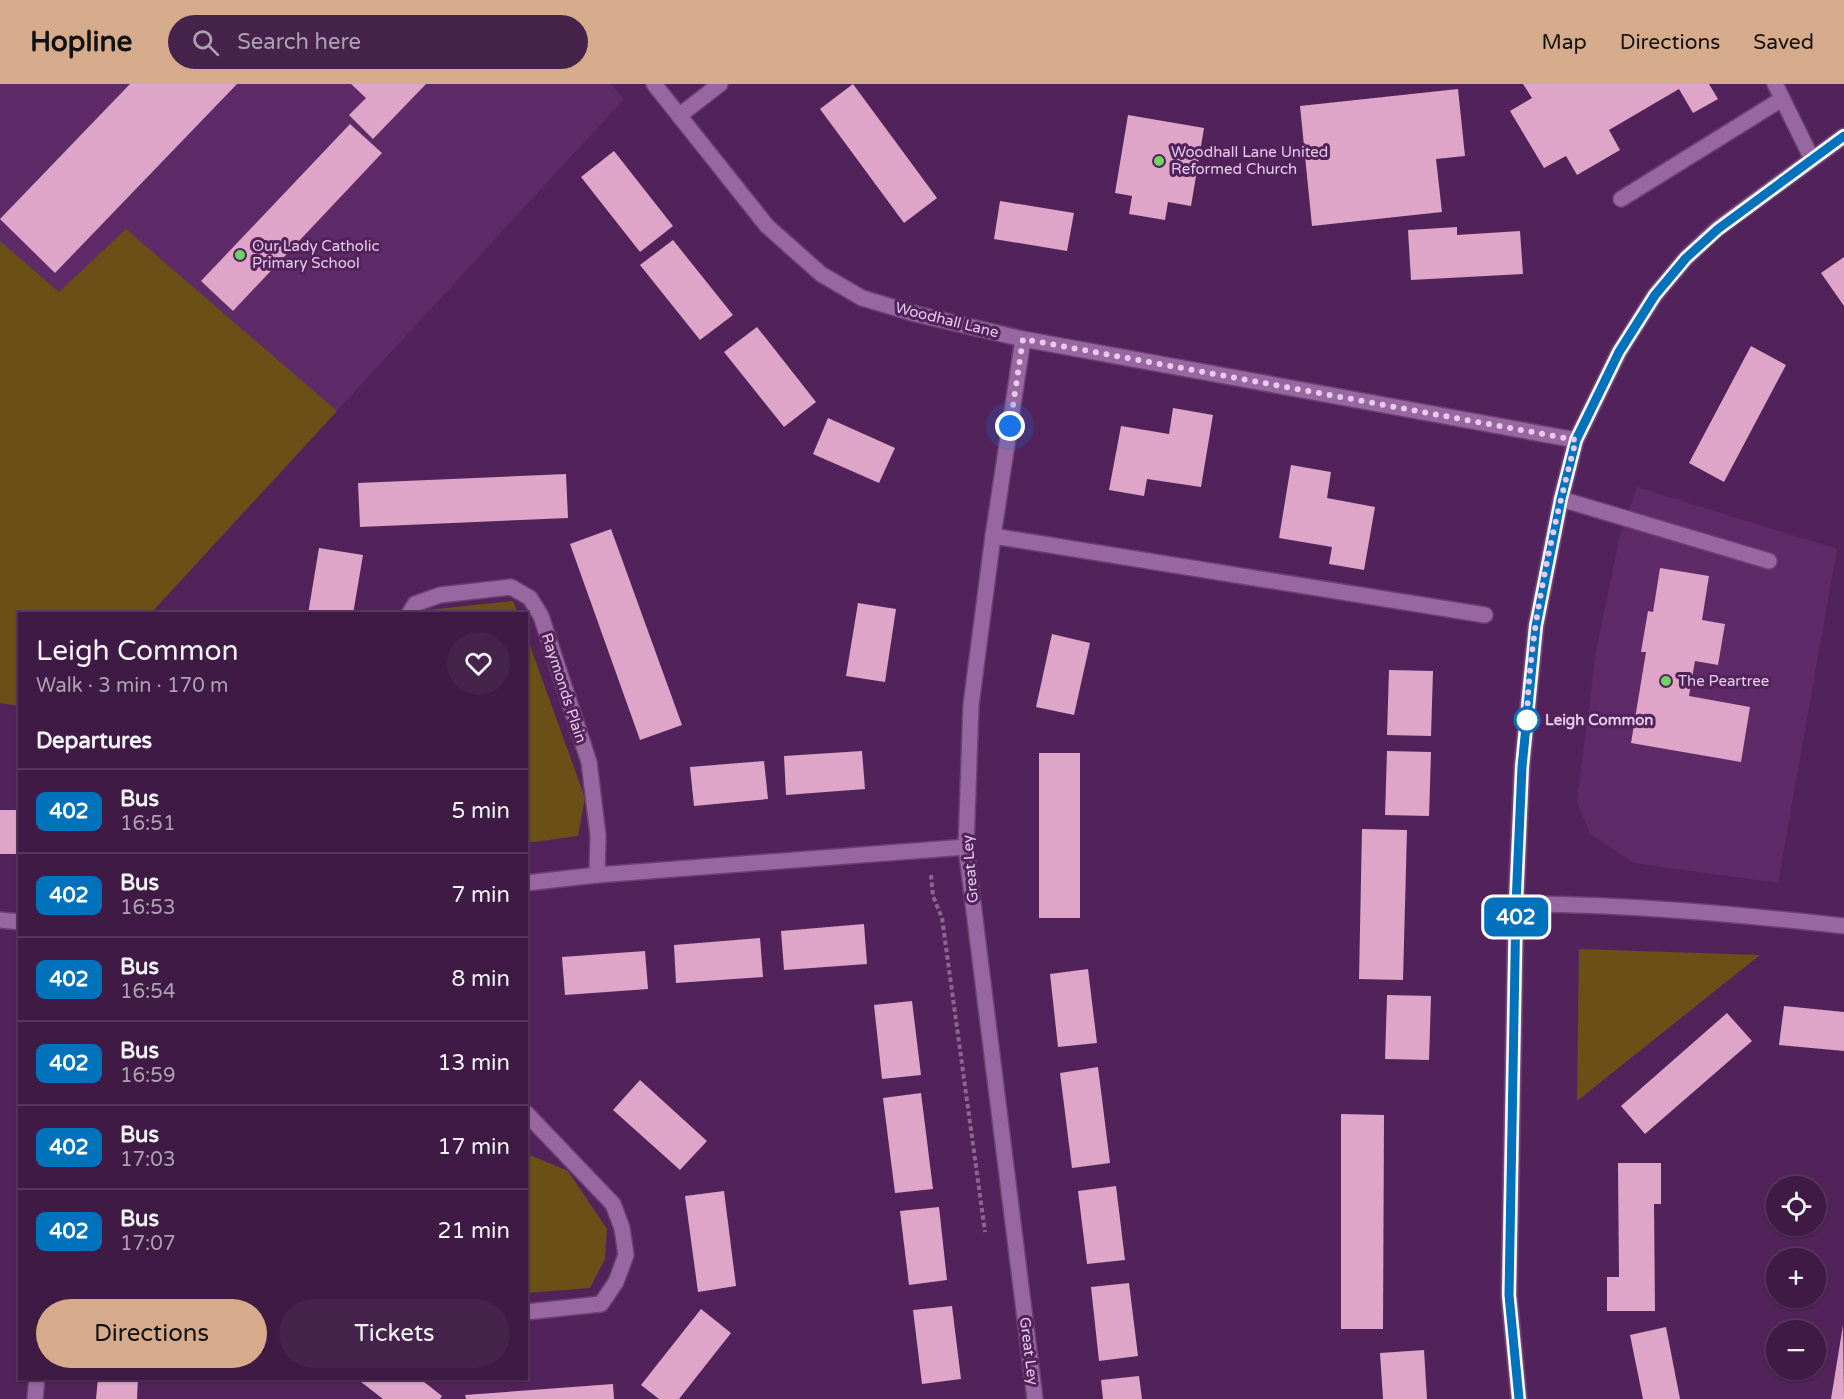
<!DOCTYPE html>
<meta charset="utf-8">
<style>
body{margin:0;font-family:"Varela Round",sans-serif;background:#45234b;color:#f1f3f6;height:100vh;display:flex;flex-direction:column;font-size:22px;white-space:nowrap}
*{box-sizing:border-box;margin:0}
p{font-size:20px;color:#ada1b2}
.icon{flex:none;width:33px;height:33px;fill:none;stroke:currentColor;stroke-width:2;stroke-linecap:round;stroke-linejoin:round}
.map{position:relative;flex:1;overflow:hidden}
.details{position:absolute;left:18px;top:528px;width:510px;height:768px;display:flex;flex-direction:column;background:#3e1a44;border-radius:0px;box-shadow:0 2px 4px #0004,0 0 0 2px #57385d}
.details>*{flex:none}
.badge{padding:0 12px;border-radius:9px;font-size:21px;line-height:39px}
.controls{position:absolute;left:1766px;top:1092px;display:grid;gap:12px}
.controls a{display:grid;place-items:center;width:60px;height:60px;border-radius:50%;background:#3e1a44;box-shadow:0 2px 4px #0004,0 0 0 2px #57385d;font-size:30px}
.you{position:absolute;width:30px;height:30px;margin:-15px;border:4px solid #fff;border-radius:50%;background:#1a73e8;box-shadow:0 0 0 9px #1a73e833}
.map>.badge{position:absolute;translate:-50% -50%;box-shadow:0 0 0 3px #fff}
h2{padding:0 18px;font-size:22px;line-height:54px}
.round{display:grid;place-items:center;flex:none;width:63px;height:63px;border-radius:32px;background:#45234b}
.head{display:flex;align-items:center;justify-content:space-between;height:102px;padding:0 18px}
h1{font-size:28px;font-weight:600;line-height:45px}
.button{display:flex;gap:12px;margin-top:auto;padding:12px 18px}
.button a{flex:1;height:69px;border-radius:36px;background:#d6ab8b;color:#111;font-size:24px;font-weight:600;line-height:69px;text-align:center}
.button a+a{background:#45234b;color:#f1f3f6}
ul{padding:0;list-style:none}
li{display:flex;align-items:center;gap:18px;height:84px;padding:0 18px;border-top:2px solid #57385d}
li div{flex:1}
li b{display:block;font-size:22px}
li em{font-style:normal}
li .badge{min-width:66px;font-weight:700;text-align:center}
header{display:flex;align-items:center;gap:36px;box-sizing:border-box;height:84px;padding:0 30px;background:#d6ab8b;color:#111}
header strong{font-size:28px}
nav{display:flex;gap:33px;margin-inline-start:auto;font-size:21px}
.search{width:420px;height:54px;background:#45234b;display:flex;align-items:center;gap:15px;box-sizing:border-box;padding:0 21px;border-radius:33px;color:#ada1b2;font-size:22px}
.map>svg:first-child{display:block}
</style>
<header>
<strong>Hopline</strong>
<div class="search"><svg class="icon" aria-label="search" viewBox="0 0 24 24"><circle cx="10" cy="10" r="6"/><path d="M15 15l6 6"/></svg>Search here</div>
<nav><a>Map</a><a>Directions</a><a>Saved</a></nav>
</header>
<div class="map">
<svg width="1844" height="1315" viewBox="0 0 1844 1315">
<rect width="100%" height="100%" fill="#52235a"/>
<g fill="#5e2a67">
<path d="M 0,0 L 611,0 L 624,15 L 151,529 L 20,530 L 19,622 L 0,619 Z"/>
<path d="M 1637,403 L 1837,465 L 1778,799 L 1633,779 L 1590,750 L 1577,718 L 1596,567 L 1620,452 Z"/>
</g>
<g fill="#6a4f17">
<path d="M 126,145 L 337,327 L 151,529 L 20,530 L 19,622 L 0,619 L 0,157 L 59,208 Z"/>
<path d="M 513,517 L 518,529 L 408,530 L 408,528 Z"/>
<path d="M 527,553 L 585,714 L 578,752 L 527,759 Z"/>
<path d="M 1579,865 L 1760,871 L 1577,1017 Z"/>
<path d="M 530,1071 L 568,1087 L 607,1145 L 605,1175 L 590,1204 L 527,1209 L 526,1073 Z"/>
</g>
<g fill="#dea5c8">
<path d="M 130,0 L 237,0 L 55,189 L 0,135 Z"/>
<path d="M 351,0 L 426,0 L 373,55 L 349,31 L 366,14 Z"/>
<path d="M 853,0 L 937,114 L 904,139 L 820,25 Z"/>
<path d="M 1523,0 L 1709,0 L 1718,15 L 1693,29 L 1679,5 L 1609,46 L 1620,66 L 1577,91 L 1566,72 L 1544,84 L 1510,27 L 1532,14 Z"/>
<path d="M 1458,5 L 1465,72 L 1436,75 L 1442,128 L 1312,142 L 1300,22 Z"/>
<path d="M 1128,31 L 1204,44 L 1191,122 L 1168,118 L 1165,136 L 1129,130 L 1132,112 L 1115,109 Z"/>
<path d="M 350,40 L 382,69 L 233,227 L 201,197 Z"/>
<path d="M 614,67 L 673,142 L 640,168 L 581,93 Z"/>
<path d="M 1000,117 L 1074,129 L 1067,167 L 994,155 Z"/>
<path d="M 1457,143 L 1457,151 L 1520,147 L 1523,190 L 1411,196 L 1408,146 Z"/>
<path d="M 673,156 L 733,231 L 700,256 L 640,181 Z"/>
<path d="M 1844,173 L 1844,222 L 1821,189 Z"/>
<path d="M 757,243 L 816,318 L 784,343 L 724,268 Z"/>
<path d="M 1751,262 L 1786,281 L 1724,398 L 1689,379 Z"/>
<path d="M 1173,324 L 1213,331 L 1201,403 L 1147,395 L 1144,412 L 1109,406 L 1121,342 L 1169,350 Z"/>
<path d="M 828,334 L 895,364 L 879,399 L 813,370 Z"/>
<path d="M 1291,381 L 1331,388 L 1327,414 L 1375,423 L 1364,486 L 1329,480 L 1332,463 L 1279,454 Z"/>
<path d="M 566,390 L 568,434 L 360,443 L 358,399 Z"/>
<path d="M 611,445 L 682,641 L 640,656 L 570,460 Z"/>
<path d="M 319,464 L 363,471 L 353,530 L 308,530 Z"/>
<path d="M 1660,484 L 1709,492 L 1702,536 L 1725,540 L 1718,581 L 1695,577 L 1689,612 L 1750,623 L 1741,678 L 1631,659 L 1646,568 L 1641,568 L 1648,527 L 1653,528 Z"/>
<path d="M 858,519 L 896,525 L 885,598 L 846,592 Z"/>
<path d="M 1052,550 L 1090,559 L 1074,631 L 1036,623 Z"/>
<path d="M 1389,586 L 1433,587 L 1431,652 L 1387,651 Z"/>
<path d="M 862,667 L 865,705 L 786,711 L 784,672 Z"/>
<path d="M 1387,667 L 1431,668 L 1429,732 L 1385,731 Z"/>
<rect x="1039" y="669" width="41" height="165"/>
<path d="M 764,677 L 768,715 L 694,722 L 690,683 Z"/>
<rect x="0" y="726" width="20" height="44"/>
<path d="M 1362,745 L 1407,746 L 1403,896 L 1359,895 Z"/>
<path d="M 864,840 L 867,880 L 784,886 L 781,847 Z"/>
<path d="M 760,854 L 763,893 L 676,899 L 674,861 Z"/>
<path d="M 645,867 L 648,905 L 565,911 L 562,873 Z"/>
<path d="M 1088,885 L 1097,959 L 1058,963 L 1050,890 Z"/>
<path d="M 1387,911 L 1431,912 L 1429,976 L 1385,975 Z"/>
<path d="M 912,917 L 921,991 L 882,995 L 874,921 Z"/>
<path d="M 1784,922 L 1844,928 L 1844,967 L 1779,961 Z"/>
<path d="M 1727,929 L 1752,957 L 1645,1050 L 1621,1022 Z"/>
<path d="M 1098,983 L 1110,1079 L 1072,1084 L 1060,989 Z"/>
<path d="M 640,996 L 707,1057 L 680,1086 L 613,1026 Z"/>
<path d="M 921,1009 L 933,1105 L 895,1109 L 883,1014 Z"/>
<path d="M 1341,1030 L 1384,1031 L 1383,1245 L 1341,1245 Z"/>
<path d="M 1618,1079 L 1661,1079 L 1661,1120 L 1654,1120 L 1655,1227 L 1607,1227 L 1607,1193 L 1619,1193 Z"/>
<path d="M 1116,1102 L 1125,1176 L 1087,1180 L 1078,1107 Z"/>
<path d="M 724,1107 L 736,1202 L 698,1208 L 685,1112 Z"/>
<path d="M 939,1123 L 947,1196 L 909,1201 L 900,1127 Z"/>
<path d="M 1129,1199 L 1138,1272 L 1099,1277 L 1091,1203 Z"/>
<path d="M 952,1222 L 961,1295 L 922,1300 L 913,1226 Z"/>
<path d="M 701,1225 L 731,1249 L 679,1315 L 659,1315 L 641,1301 Z"/>
<path d="M 1843,1241 L 1844,1315 L 1831,1315 Z"/>
<path d="M 1666,1243 L 1680,1315 L 1643,1315 L 1630,1251 Z"/>
<path d="M 1424,1266 L 1427,1315 L 1383,1315 L 1380,1269 Z"/>
<path d="M 1139,1292 L 1142,1315 L 1103,1315 L 1101,1296 Z"/>
<path d="M 98,1294 L 138,1294 L 137,1315 L 96,1315 Z"/>
<path d="M 356,1294 L 419,1294 L 442,1312 L 440,1315 L 383,1315 Z"/>
<path d="M 613,1300 L 614,1315 L 466,1315 L 465,1311 Z"/>
</g>
<g fill="none" stroke-linecap="round" stroke-linejoin="round">
<defs>
<g id="lane">
<path d="M 1775,0 L 1812,75"/>
<path d="M 1621,115 L 1782,15"/>
<path d="M 1561,415 L 1769,477"/>
</g>
<g id="street">
<path d="M 654,0 L 767,142 L 821,190 L 862,214 L 916,230 L 1023,255 L 1576,356"/>
<path d="M 680,31 L 720,0"/>
<path d="M 1023,255 L 993,452 L 971,621 L 966,763 L 1035,1315"/>
<path d="M 993,452 L 1485,531"/>
<path d="M 409,530 L 415,520 L 440,511 L 511,503 L 530,514 L 541,532 L 589,678 L 598,751 L 597,791"/>
<path d="M 526,799 L 597,791 L 966,763"/>
<path d="M 1516,820 C 1626,820 1735,830 1844,842"/>
<path d="M 0,836 L 20,838"/>
<path d="M 526,1029 L 613,1120 L 622,1144 L 626,1171 L 616,1198 L 601,1220 L 526,1228"/>
<path d="M 35,1315 L 37,1294"/>
</g>
<path id="secondary" d="M 1519,1315 L 1509,1211 L 1516,820 L 1522,683 L 1536,542 L 1561,415 L 1576,356 L 1619,268 L 1655,211 L 1686,174 L 1717,145 L 1844,52"/>
</defs>
<use href="#lane" stroke="#6b4172" stroke-width="18"/>
<use href="#street" stroke="#6b4172" stroke-width="18"/>
<use href="#secondary" stroke="#6b4172" stroke-width="18"/>
<path stroke="#8d6593" stroke-width="4" stroke-dasharray="4.5 3" stroke-linecap="butt" d="M 931,791 L 933,812 L 942,834 L 985,1148"/>
<use href="#lane" stroke="#9866a1" stroke-width="15"/>
<use href="#street" stroke="#9866a1" stroke-width="15"/>
<use href="#secondary" stroke="#9866a1" stroke-width="15"/>
</g>
<g fill="none" stroke-linecap="round" stroke-linejoin="round">
<defs>
<path id="line" d="M 1519,1315 L 1509,1211 L 1516,820 L 1522,683 L 1536,542 L 1561,415 L 1576,356 L 1619,268 L 1655,211 L 1686,174 L 1718,145 L 1844,52"/>
</defs>
<use href="#line" stroke="#fff" stroke-width="14"/>
<use href="#line" stroke="#0072bc" stroke-width="9"/>
<path stroke="#e6caea" stroke-width="6" stroke-dasharray="0 10.8" d="M 1010,342 L 1023,255 L 1576,356 C 1553,444 1529,545 1527,636"/>
</g>
<g fill="#6dd361" stroke="#52235a" stroke-width="2">
<circle cx="1159" cy="77" r="6"/>
<circle cx="240" cy="171" r="6"/>
<circle cx="1666" cy="597" r="6"/>
</g>
<circle fill="#fff" stroke="#0072bc" stroke-width="3" cx="1527" cy="636" r="12"/>
<g text-anchor="middle" stroke-width="6" stroke-linejoin="round" paint-order="stroke">
<g font-size="15" fill="#e6caea" stroke="#52235a" text-anchor="start">
<text x="1171" y="73">Woodhall Lane United<tspan x="1171" dy="17">Reformed Church</tspan></text>
<text x="252" y="167">Our Lady Catholic<tspan x="252" dy="17">Primary School</tspan></text>
<text x="1678" y="602">The Peartree</text>
</g>
<g font-size="15" fill="#e6caea" stroke="#52235a">
<text transform="translate(947 236) rotate(14)" y="5">Woodhall Lane</text>
<text transform="translate(564 604) rotate(72)" y="5">Raymonds Plain</text>
<text transform="translate(970 785) rotate(-95)" y="5">Great Ley</text>
<text transform="translate(1029 1267) rotate(83)" y="5">Great Ley</text>
</g>
<g font-size="15" font-weight="bold" fill="#e6caea" stroke="#52235a" text-anchor="start">
<text x="1545" y="641">Leigh Common</text>
</g>
</g>
</svg>
<div class="controls">
<a><svg class="icon" aria-label="locate" viewBox="0 0 24 24"><circle cx="12" cy="12" r="6"/><path d="M12 2v4M12 18v4M2 12h4M18 12h4"/></svg></a>
<a>+</a>
<a>−</a>
</div>
<div class="you" style="left:1010px;top:342px"></div>
<b class="badge" style="left:1516px;top:833px;background:#0072bc;color:#fff">402</b>
<section class="details">
<div class="head"><div><h1>Leigh Common</h1><p>Walk · 3 min · 170 m</p></div><a class="round"><svg class="icon" aria-label="heart" viewBox="0 0 24 24"><path d="M12 20l-8-8c-3-5 5-10 8-4 3-6 11-1 8 4z"/></svg></a></div>
<h2>Departures</h2>
<ul>
<li><span class="badge" style="background:#0072bc;color:#fff">402</span><div><b>Bus</b><p>16:51</p></div><em>5 min</em></li>
<li><span class="badge" style="background:#0072bc;color:#fff">402</span><div><b>Bus</b><p>16:53</p></div><em>7 min</em></li>
<li><span class="badge" style="background:#0072bc;color:#fff">402</span><div><b>Bus</b><p>16:54</p></div><em>8 min</em></li>
<li><span class="badge" style="background:#0072bc;color:#fff">402</span><div><b>Bus</b><p>16:59</p></div><em>13 min</em></li>
<li><span class="badge" style="background:#0072bc;color:#fff">402</span><div><b>Bus</b><p>17:03</p></div><em>17 min</em></li>
<li><span class="badge" style="background:#0072bc;color:#fff">402</span><div><b>Bus</b><p>17:07</p></div><em>21 min</em></li>
</ul>
<div class="button"><a>Directions</a><a>Tickets</a></div>
</section>
</div>
